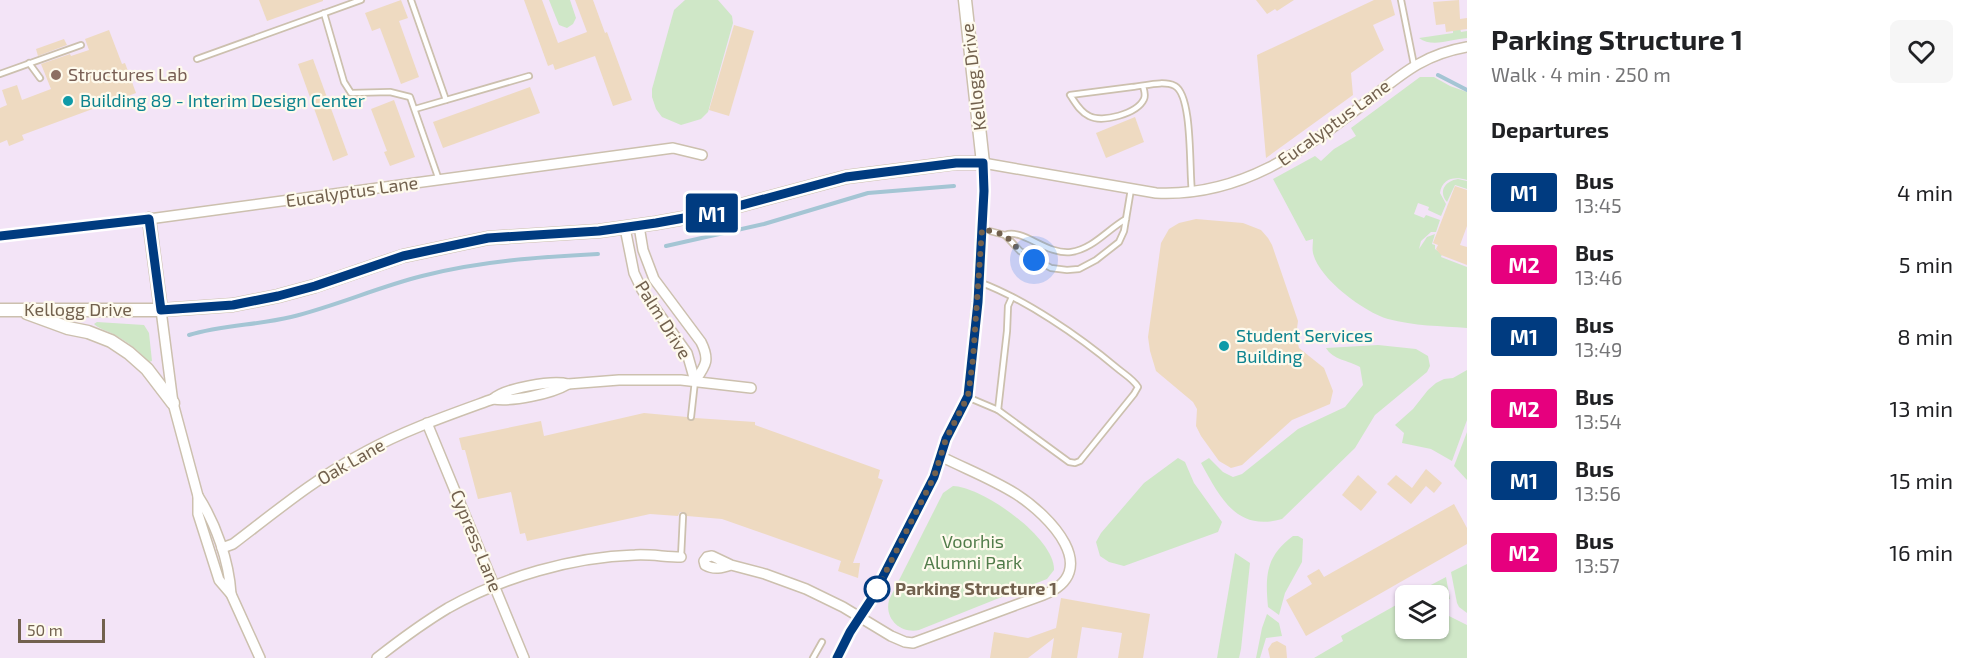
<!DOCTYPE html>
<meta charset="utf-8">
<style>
body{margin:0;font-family:"Exo 2",sans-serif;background:#f6f6f6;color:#202124;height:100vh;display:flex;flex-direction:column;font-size:22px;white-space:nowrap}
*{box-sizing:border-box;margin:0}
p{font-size:20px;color:#757577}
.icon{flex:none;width:33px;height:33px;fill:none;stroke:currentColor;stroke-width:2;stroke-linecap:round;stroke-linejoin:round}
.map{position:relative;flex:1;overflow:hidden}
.sheet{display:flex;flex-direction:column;background:#fff;width:510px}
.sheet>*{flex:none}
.badge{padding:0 12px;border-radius:4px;font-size:21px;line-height:39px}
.fabs{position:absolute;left:1395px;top:585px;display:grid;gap:12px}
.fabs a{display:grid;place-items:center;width:54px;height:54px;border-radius:9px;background:#fff;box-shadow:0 2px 4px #0004;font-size:30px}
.scale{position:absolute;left:18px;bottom:15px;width:87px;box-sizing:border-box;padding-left:6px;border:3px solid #72614e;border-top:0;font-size:16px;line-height:21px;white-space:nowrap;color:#72614e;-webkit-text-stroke:4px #fefaed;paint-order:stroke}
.you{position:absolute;width:30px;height:30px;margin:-15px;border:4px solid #fff;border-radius:50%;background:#1a73e8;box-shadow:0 0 0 9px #1a73e833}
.map>.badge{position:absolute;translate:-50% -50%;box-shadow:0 0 0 3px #fff}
h2{padding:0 24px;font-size:22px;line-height:54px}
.round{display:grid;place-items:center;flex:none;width:63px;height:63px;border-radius:9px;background:#f6f6f6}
.headline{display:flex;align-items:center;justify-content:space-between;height:102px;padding:0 24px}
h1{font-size:28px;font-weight:700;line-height:45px}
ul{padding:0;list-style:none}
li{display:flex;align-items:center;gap:18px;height:72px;padding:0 24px}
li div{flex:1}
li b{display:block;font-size:22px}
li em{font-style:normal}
li .badge{min-width:66px;font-weight:700;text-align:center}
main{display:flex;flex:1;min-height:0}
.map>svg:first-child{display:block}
</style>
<main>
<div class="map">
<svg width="1467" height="658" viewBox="0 0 1467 658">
<rect width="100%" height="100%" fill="#fbf6e7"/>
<path fill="#f3e4f7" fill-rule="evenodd" d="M 0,0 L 1467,0 L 1467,658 L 0,658 ZM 1406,596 L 1438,596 L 1438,628 L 1406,628 Z"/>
<g fill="#cfe7c7">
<path d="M 549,0 L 570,0 L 576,18 L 573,24 L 567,28 L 559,25 Z"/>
<path d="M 685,0 L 718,0 L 732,16 L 733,23 L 708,112 L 701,119 L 681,125 L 662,117 L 656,109 L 652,97 L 652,89 L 674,10 Z"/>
<path d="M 1459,25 L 1461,32 L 1467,31 L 1467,38 C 1452,39 1432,48 1419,38 L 1453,33 L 1453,26 Z"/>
<path d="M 1420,77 L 1434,77 L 1450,86 L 1467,92 L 1467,180 C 1455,176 1442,178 1440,193 L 1446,204 L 1441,216 L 1428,210 L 1429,207 L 1418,203 L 1414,214 L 1424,218 L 1426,215 L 1440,220 L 1436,232 L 1431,232 L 1421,241 L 1419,249 L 1427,237 L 1435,234 L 1432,244 L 1435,245 L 1435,249 L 1442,254 L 1441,257 L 1467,267 L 1467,328 C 1441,326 1414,326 1388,319 C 1364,312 1319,279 1313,253 C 1312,249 1313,243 1313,239 L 1306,241 L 1273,179 L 1315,156 L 1321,161 L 1334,149 L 1356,136 L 1351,128 Z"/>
<path d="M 1458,179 L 1467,181 L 1467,189 L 1455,185 L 1447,202 C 1438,191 1445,181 1458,179 Z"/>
<path d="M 97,322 L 144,325 L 149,333 L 152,361 L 149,362 C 139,351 128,342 115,335 C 108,331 99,329 94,324 Z"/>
<path d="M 1378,345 L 1416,349 L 1428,356 L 1430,366 L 1427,372 L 1375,415 L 1355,448 L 1282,519 C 1236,532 1220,497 1201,463 L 1209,458 L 1223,472 L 1233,477 L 1242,474 L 1298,429 L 1345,407 L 1363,385 L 1360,367 C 1348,360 1333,360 1326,348 Z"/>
<path d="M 1467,370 L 1467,420 L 1452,461 L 1431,449 L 1402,443 L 1404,433 L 1395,425 L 1413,409 L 1428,390 L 1436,383 L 1444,379 L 1453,378 Z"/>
<path d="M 1467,432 L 1467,480 L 1454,466 Z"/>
<path d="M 1178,458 L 1185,462 L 1194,483 L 1222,522 L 1218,532 L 1124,566 L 1109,562 L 1100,556 L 1096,542 L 1101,533 L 1144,483 Z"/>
<path d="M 953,486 C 983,487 1055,538 1054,570 L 1047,579 L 919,630 C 901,634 884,619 889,600 L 943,493 Z"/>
<path d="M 1293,536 L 1298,536 L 1303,539 L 1302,562 L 1285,593 L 1279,615 L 1268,607 C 1265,575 1266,556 1293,536 Z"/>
<path d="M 1235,553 L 1250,563 L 1241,649 L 1239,658 L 1217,658 Z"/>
<path d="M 1467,564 L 1467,613 L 1459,607 L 1457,603 L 1451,572 Z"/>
<path d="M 1446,577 L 1450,599 L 1439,601 L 1438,596 L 1432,595 L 1427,587 Z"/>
<path d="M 1405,600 L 1406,628 L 1438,628 L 1439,611 L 1467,625 L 1467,658 L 1314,658 L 1343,641 L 1341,636 Z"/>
<path d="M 1267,614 L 1279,623 L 1282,636 L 1266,638 L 1260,658 L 1256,658 L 1262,628 Z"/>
</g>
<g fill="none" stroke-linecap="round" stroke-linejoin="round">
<g stroke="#a4c5d4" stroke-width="4">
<path d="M 1438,75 L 1467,90"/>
<path d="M 666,246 L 764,224 L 868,193 L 954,186"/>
<path d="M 189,335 C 222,325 258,325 291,317 C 336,306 378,287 422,276 C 480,261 539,257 598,254"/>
</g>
</g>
<g fill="#eedac1">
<path d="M 259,0 L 323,0 L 323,1 L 267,21 Z"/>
<path d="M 401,0 L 408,18 L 399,21 L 419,77 L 401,84 L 380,28 L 372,31 L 365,13 Z"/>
<path d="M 524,0 L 542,0 L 558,43 L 587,32 L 575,0 L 593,0 L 605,33 L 607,32 L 632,100 L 613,106 L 595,56 L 555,70 L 553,64 L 548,66 Z"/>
<path d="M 1256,0 L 1294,0 L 1277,11 L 1275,9 L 1267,14 Z"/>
<path d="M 1374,0 L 1391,0 L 1395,15 L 1373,25 L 1384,50 L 1351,73 L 1353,95 L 1266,158 L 1257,55 Z"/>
<path d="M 1459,0 L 1460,19 L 1467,18 L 1467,29 L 1446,32 L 1445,24 L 1436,25 L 1433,2 Z"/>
<path d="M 734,25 L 754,31 L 729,116 L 709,110 Z"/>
<path d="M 109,30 L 122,64 L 125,63 L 136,93 L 22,135 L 24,140 L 9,146 L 7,140 L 0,143 L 0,108 L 7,105 L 2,90 L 17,85 L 22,100 L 51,89 L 41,64 L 70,54 L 71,56 L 89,50 L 85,39 Z"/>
<path d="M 64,39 L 67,45 L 38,56 L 36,49 Z"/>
<path d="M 313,59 L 348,155 L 333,161 L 298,64 Z"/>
<path d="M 530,87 L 540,113 L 443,148 L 433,122 Z"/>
<path d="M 394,100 L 415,157 L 390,166 L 384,152 L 387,151 L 371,109 Z"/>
<path d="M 1135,117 L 1144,142 L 1106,158 L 1096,133 Z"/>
<path d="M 1455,186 L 1467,190 L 1467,226 L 1460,245 L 1467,247 L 1467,265 L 1441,255 L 1436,249 L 1438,245 L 1433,243 Z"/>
<path d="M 1196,219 L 1243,223 L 1261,230 L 1268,238 L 1272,245 L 1298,321 L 1296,336 L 1299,348 L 1324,368 L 1333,391 L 1330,404 L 1292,420 L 1242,465 L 1231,468 L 1219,461 L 1201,436 L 1196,426 L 1197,409 L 1193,402 L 1156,371 L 1150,351 L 1148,337 L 1161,243 L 1169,229 L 1179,223 Z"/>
<path d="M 644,413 L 687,417 L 691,421 L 695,418 L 755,422 L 755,425 L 880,470 L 878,478 L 883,480 L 853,563 L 860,563 L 858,578 L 838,571 L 841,561 L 722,519 L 687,516 L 684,512 L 680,512 L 678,516 L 650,514 L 527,541 L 525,533 L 520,534 L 511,492 L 478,499 L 465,450 L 462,450 L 459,438 L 541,421 L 544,436 Z"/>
<path d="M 1426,469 L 1442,483 L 1434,493 L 1426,486 L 1411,504 L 1387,484 L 1396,475 L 1412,488 Z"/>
<path d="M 1358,475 L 1377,492 L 1361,511 L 1342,495 Z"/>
<path d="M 1454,504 L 1467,528 L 1467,544 L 1306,636 L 1286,600 L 1312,584 L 1307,576 L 1319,569 L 1324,577 Z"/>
<path d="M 1061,598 L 1150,614 L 1143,658 L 1118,658 L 1122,633 L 1082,627 L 1077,658 L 1051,658 L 1054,638 L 1028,658 L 990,658 L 994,632 L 1028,638 L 1056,628 Z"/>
<path d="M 1277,641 L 1286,646 L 1287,658 L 1270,658 L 1268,649 L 1272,643 Z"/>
</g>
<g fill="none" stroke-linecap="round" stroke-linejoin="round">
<defs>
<g id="service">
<path d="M 411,0 L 446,100"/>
<path d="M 1401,0 L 1414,65"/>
<path d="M 324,13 L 344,82 L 351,93 L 390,92 L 410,97 L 439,180"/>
<path d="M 197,59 L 361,0"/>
<path d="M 29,63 L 40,78"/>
<path d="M 0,74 L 81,45"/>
<path d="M 1143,86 C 1144,90 1146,95 1144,99 C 1137,114 1102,123 1089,116 C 1080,112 1075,102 1070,95 L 1132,87 C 1145,86 1163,80 1175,86 C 1193,96 1189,171 1192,192"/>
<path d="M 415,109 L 529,76"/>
<path d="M 982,229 L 1005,235 L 1020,251 L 1051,268 L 1067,270 L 1079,269 L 1096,260 L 1119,242 L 1124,231 L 1131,189"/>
<path d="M 1005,235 C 1023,228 1046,255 1071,252 C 1093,249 1108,229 1126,219"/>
<path d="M 968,396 L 972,399 L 998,410 L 1069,462 L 1075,463 L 1080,461 L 1134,394 L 1138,387 C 1133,379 1124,374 1117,368 C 1079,336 1025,299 979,282"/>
<path d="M 998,410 L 1007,331 L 1008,306 L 1012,297"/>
<path d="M 691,417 L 695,381"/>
<path d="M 681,557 L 683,516"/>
<path d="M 813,658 L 822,642"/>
</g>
<g id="minor">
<path d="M 639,226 L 643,250 L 654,279 L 701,342 C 710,360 706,365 695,381"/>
<path d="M 625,228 L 634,273 L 642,290 L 687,353 L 695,381"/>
<path d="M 0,236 L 149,219 L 673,148 L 702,155"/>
<path d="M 161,310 L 173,403 L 198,496 L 198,514 L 219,580 L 231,594 L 260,658"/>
<path d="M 493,399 C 512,402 551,394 568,384"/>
<path d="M 427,423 L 524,658"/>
<path d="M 198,496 C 216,524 229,561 231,594"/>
<path d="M 222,548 L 233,544 C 275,512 317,477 365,452 C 405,430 449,415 493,399 C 505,388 552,380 568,384 L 619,380 L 681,380 L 751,388"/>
<path d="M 731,565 C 722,568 714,570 705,565 L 704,561 L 707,557 L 712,556 L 731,565 L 765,574 L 806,589 L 843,607 L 891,636 L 905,642 L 913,643 L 1043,595 C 1104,571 1049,515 1016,494 C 992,479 966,469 942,457"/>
<path d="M 377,658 C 400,640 423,623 448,608 C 503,577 572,557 635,555 C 650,554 666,557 681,557"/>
<path d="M 837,658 L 850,632 L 871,600 L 934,477 L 946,439 L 968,396 L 977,302 L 984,191 L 983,163 L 1156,193 C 1241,197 1301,152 1365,103 C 1400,76 1421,55 1467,47"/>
</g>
<g id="tertiary">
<path d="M 149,219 L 161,310"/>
<path d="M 0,310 L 161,310 L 233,305 L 278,296 L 315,286 L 403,256 L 488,238 L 599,231 L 656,223 L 712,213 L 846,177 L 955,163 L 983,163 L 965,0"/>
<path d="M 27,313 L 68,328 L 88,332 L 111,341 L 129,353 L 147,369 L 173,403"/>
</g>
</defs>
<use href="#service" stroke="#ccc0ae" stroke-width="8"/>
<use href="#minor" stroke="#ccc0ae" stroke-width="12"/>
<use href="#tertiary" stroke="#ccc0ae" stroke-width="15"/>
<use href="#service" stroke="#fff" stroke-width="4.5"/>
<use href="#minor" stroke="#fff" stroke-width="9"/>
<use href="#tertiary" stroke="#fff" stroke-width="12"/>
</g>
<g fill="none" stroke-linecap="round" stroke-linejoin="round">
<defs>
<path id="line" d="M 0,236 L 149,219 L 161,310 L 233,305 L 278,296 L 315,286 L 403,256 L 488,238 L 599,231 L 656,223 L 712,213 L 846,177 L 956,163 L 983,163 L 984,191 L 978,302 L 968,396 L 946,439 L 934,477 L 871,600 L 850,632 L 837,658"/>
</defs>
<use href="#line" stroke="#fff" stroke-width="14"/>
<use href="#line" stroke="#003b80" stroke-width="9"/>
<path stroke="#72614e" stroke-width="6" stroke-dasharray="0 10.8" d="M 877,589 L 934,477 L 946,439 L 968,396 L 973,359 L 982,229 L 1005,235 L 1020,251 L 1034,260"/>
</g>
<circle fill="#8d6e63" stroke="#fefaed" stroke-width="2" cx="56" cy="75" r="6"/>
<g fill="#0f9aa8" stroke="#fefaed" stroke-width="2">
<circle cx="68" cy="101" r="6"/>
<circle cx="1224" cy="346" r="6"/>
</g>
<circle fill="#fff" stroke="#003b80" stroke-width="3" cx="877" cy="589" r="12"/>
<g text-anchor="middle" stroke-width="4.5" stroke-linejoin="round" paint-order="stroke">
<g font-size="18" fill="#785e54" stroke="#fefaed" text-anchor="start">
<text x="68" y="81">Structures Lab</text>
</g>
<g font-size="18" fill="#72614e" stroke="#fefaed">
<text transform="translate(974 77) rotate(-97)" y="6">Kellogg Drive</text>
<text transform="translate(1334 123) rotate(-36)" y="6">Eucalyptus Lane</text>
<text transform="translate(352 192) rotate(-8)" y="6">Eucalyptus Lane</text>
<text x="78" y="316">Kellogg Drive</text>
<text transform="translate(663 320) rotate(58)" y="6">Palm Drive</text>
<text transform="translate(351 462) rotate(-30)" y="6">Oak Lane</text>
<text transform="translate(476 541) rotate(68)" y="6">Cypress Lane</text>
</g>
<g font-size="18" fill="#0d838f" stroke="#fefaed" text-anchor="start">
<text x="80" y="107">Building 89 - Interim Design Center</text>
<text x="1236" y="342">Student Services<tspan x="1236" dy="21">Building</tspan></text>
</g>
<g font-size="18" fill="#517c4a" stroke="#fefaed">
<text x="973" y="548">Voorhis<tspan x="973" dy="21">Alumni Park</tspan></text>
</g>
<g font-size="18" font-weight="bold" fill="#72614e" stroke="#fefaed" text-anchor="start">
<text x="895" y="595">Parking Structure 1</text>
</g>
</g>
</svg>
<div class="fabs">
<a><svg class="icon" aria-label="layers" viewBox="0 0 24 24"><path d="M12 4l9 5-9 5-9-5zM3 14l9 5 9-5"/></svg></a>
</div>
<div class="scale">50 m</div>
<div class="you" style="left:1034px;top:260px"></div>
<b class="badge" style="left:712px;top:213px;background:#003b80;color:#fff">M1</b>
</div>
<section class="sheet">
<div class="headline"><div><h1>Parking Structure 1</h1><p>Walk · 4 min · 250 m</p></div><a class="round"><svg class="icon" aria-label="heart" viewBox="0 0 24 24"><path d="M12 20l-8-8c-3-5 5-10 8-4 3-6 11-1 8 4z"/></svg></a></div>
<h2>Departures</h2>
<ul>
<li><span class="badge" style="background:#003b80;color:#fff">M1</span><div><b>Bus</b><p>13:45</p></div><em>4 min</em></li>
<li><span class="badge" style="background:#e6007e;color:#fff">M2</span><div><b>Bus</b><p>13:46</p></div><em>5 min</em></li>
<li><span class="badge" style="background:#003b80;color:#fff">M1</span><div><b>Bus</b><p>13:49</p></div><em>8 min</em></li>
<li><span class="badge" style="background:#e6007e;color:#fff">M2</span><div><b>Bus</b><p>13:54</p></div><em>13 min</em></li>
<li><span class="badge" style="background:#003b80;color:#fff">M1</span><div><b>Bus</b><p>13:56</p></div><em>15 min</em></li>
<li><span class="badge" style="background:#e6007e;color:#fff">M2</span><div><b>Bus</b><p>13:57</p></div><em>16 min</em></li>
</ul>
</section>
</main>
